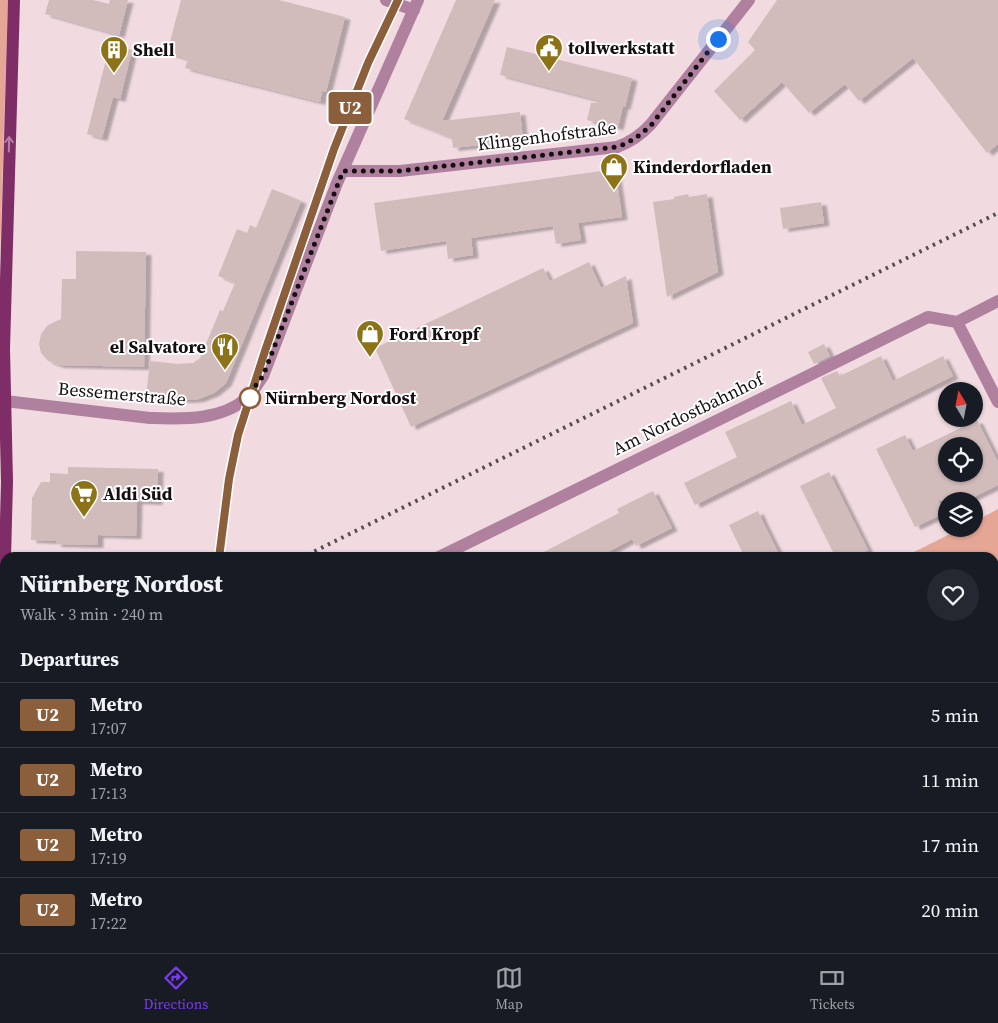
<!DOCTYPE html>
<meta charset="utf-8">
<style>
body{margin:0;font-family:"Source Serif 4",serif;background:#242831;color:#f1f3f6;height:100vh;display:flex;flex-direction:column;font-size:19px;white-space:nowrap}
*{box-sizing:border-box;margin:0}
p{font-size:16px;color:#9ea1a6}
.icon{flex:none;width:28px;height:28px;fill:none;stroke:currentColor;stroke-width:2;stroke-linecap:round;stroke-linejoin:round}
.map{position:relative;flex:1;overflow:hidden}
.drawer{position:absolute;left:0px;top:552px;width:999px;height:401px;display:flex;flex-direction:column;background:#171b24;border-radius:15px 15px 0 0;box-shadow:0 1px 4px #0004}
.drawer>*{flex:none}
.badge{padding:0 10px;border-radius:4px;font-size:18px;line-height:32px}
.needle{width:32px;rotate:350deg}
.buttons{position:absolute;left:938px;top:382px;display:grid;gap:10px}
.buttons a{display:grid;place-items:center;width:45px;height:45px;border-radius:50%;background:#171b24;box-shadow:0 1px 4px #0004;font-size:25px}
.you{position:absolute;width:25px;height:25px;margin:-12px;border:4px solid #fff;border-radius:50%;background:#1a73e8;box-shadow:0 0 0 8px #1a73e833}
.map>.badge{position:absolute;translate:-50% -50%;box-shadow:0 0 0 2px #fff}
h2{padding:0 20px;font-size:19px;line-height:45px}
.round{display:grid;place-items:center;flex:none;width:52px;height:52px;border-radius:26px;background:#242831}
.head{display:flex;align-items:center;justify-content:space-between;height:85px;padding:0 20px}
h1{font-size:24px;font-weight:800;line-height:38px}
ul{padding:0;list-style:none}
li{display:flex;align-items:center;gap:15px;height:65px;padding:0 20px;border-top:1px solid #363941}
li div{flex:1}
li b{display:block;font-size:19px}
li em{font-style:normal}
li .badge{min-width:55px;font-weight:700;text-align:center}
.tabs{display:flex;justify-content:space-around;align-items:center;height:70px;border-top:1px solid #363941;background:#171b24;font-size:14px;color:#9ea1a6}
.tabs a{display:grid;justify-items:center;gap:2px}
.tabs .current{color:#7c3aed}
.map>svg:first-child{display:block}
</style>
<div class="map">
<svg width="998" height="953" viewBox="0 0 998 953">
<defs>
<filter id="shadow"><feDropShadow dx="5.5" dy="3" stdDeviation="1" flood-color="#0004"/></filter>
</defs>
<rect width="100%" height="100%" fill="#f1dbe1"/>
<g fill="#e5a695">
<path d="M 0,0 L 8,0 L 0,257 Z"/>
<path d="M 998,509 L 998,688 L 994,689 L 994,558 L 904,557 L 960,529 L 974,529 L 974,522 Z"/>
<path d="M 5,730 L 5,863 L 3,863 L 0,848 L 0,732 Z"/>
</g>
<g fill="#d2bbbb" fill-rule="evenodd" filter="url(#shadow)">
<path d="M 49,0 L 93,0 L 109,4 L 110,0 L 128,0 L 119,35 L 45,14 Z"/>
<path d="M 181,0 L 279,0 L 345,17 L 326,92 L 322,91 L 320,102 L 185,68 L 188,59 L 167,53 Z"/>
<path d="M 456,0 L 495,0 L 442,121 L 520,112 L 523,140 L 453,148 L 452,138 L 404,119 Z"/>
<path d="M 777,0 L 998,0 L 998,144 L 987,153 L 913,58 L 859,101 L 845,84 L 809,113 L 782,82 L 740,120 L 714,91 L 755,50 L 748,42 Z"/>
<path d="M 110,44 L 132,50 L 120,99 L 113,97 L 102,138 L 87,134 Z"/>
<path d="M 507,47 L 632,78 L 625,107 L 623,106 L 618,127 L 587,120 L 591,103 L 605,102 L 500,75 Z"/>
<path d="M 615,169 L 622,217 L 578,223 L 581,240 L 556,244 L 553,226 L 471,238 L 473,255 L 448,259 L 446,241 L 381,251 L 374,203 Z"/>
<path d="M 272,189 L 301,201 L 226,383 L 214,393 L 199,399 L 187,400 L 146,396 L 150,361 L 178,364 L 193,363 L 200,358 L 220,310 L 223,311 L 235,283 L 218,276 L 237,229 L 247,233 L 250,225 L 256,228 Z"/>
<path d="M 688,194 L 689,197 L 707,194 L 718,272 L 667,297 L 653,202 L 674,199 L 674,197 Z"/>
<path d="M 821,202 L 824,223 L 783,229 L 780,208 Z"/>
<path d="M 76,251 L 146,252 L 144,367 L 59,365 L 48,361 L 41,353 L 39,344 L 41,334 L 48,325 L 61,319 L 62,279 L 76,279 Z"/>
<path d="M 589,262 L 601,288 L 626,276 L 633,323 L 411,427 L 375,348 L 543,268 L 550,281 Z"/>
<path d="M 824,344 L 830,356 L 814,364 L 808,352 Z"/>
<path d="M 881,356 L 893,381 L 943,356 L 953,376 L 695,505 L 684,483 L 737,457 L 725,432 L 791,401 L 802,425 L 836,408 L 821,378 L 837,371 L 840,376 Z"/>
<path d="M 977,420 L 998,462 L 998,485 L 965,501 L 938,501 L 944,513 L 915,527 L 876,449 L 905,435 L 913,451 ZM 946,446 L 974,446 L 974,474 L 946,474 Z"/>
<path d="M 68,467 L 158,469 L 157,502 L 137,501 L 136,536 L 98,535 L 98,545 L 56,544 L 56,541 L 31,540 L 32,498 L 41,482 L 50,482 L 50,473 L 68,474 Z"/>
<path d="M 829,472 L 868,550 L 853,558 L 836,558 L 800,486 Z"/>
<path d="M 653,491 L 672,528 L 636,546 L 632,539 L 597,558 L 532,558 L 619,513 L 617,509 Z"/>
<path d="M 758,511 L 762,520 L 781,558 L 745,558 L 729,525 Z"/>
</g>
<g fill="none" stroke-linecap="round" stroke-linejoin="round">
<g stroke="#af819f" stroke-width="12">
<path d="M 386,0 L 414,10"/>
<path d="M 343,171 L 400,171 L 617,147 C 631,142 641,135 651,124 L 749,0"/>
<path d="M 957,322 L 998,301"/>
<path d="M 5,401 L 150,418 C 183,419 220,421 247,398 C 253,392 258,383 263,376 L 337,183 L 418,0"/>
<path d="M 437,558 L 928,317 L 957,322 L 998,402"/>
<path d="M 472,949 L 472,953"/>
<path d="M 758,949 L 759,953"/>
<path d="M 953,949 L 954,953"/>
</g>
<g stroke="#93527f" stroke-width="12">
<path d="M 994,710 L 998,708"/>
<path d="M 0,903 L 5,904"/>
<path d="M 0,922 L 5,922"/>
<path d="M 256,949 L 287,953"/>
<path d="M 297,953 L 327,949"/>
</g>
<g stroke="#7e2d67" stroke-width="12">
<path d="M 5,558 L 7,482 L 4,349 L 14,0"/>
<path d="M 0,619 L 5,565"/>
</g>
<g stroke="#564b4e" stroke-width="4" stroke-dasharray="2.5 5" stroke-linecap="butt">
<path d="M 301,558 L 998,213"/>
<path d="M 0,722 L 5,719"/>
</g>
</g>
<defs><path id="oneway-shaft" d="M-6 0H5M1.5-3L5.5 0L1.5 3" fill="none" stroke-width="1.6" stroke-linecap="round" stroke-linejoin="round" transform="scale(1.25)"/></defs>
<use stroke="#b281a4" href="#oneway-shaft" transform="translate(9 144) rotate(-89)"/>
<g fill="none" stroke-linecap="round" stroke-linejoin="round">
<defs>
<path id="line" d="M 219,558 L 229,479 L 238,435 L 265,351 L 334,149 L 368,63 L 398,0"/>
</defs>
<use href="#line" stroke="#fff" stroke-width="11"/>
<use href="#line" stroke="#8b5e3c" stroke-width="8"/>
<path stroke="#160f11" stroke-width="5" stroke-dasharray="0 9" d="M 250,398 L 247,397 L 263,376 L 343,171 L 400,171 L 617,147 C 631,142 641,135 652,124 L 718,39"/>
</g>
<defs>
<symbol id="civic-pin" viewBox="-11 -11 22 30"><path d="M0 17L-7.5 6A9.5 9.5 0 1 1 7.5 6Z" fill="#8d7317" stroke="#fff"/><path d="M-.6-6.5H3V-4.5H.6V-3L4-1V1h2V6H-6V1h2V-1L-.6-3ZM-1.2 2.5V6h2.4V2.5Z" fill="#fff"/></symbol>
<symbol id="building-pin" viewBox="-11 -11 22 30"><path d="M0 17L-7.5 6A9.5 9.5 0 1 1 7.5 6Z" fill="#8d7317" stroke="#fff"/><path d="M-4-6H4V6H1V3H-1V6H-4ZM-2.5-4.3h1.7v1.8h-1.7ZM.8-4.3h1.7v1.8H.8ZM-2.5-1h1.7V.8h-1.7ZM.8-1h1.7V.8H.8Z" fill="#fff"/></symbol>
<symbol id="shop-pin" viewBox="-11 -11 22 30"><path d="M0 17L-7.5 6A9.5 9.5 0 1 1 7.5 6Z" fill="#8d7317" stroke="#fff"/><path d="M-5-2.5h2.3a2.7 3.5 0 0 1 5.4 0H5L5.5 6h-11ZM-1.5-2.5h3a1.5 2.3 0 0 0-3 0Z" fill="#fff"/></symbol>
<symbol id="restaurant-pin" viewBox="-11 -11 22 30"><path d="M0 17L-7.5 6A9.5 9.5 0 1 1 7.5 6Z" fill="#8d7317" stroke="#fff"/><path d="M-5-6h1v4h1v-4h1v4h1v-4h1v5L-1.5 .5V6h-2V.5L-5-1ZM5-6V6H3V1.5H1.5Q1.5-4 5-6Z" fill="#fff"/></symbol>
<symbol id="supermarket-pin" viewBox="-11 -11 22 30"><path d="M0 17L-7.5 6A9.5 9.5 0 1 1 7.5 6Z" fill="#8d7317" stroke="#fff"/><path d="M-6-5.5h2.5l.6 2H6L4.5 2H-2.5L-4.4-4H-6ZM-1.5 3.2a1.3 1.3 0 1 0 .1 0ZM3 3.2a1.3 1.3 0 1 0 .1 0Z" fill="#fff"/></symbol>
</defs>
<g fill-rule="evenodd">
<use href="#civic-pin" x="533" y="32" width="32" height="43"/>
<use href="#building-pin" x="98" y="34" width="32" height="43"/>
<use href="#shop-pin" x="598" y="151" width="32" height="43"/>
<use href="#shop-pin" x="354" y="318" width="32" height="43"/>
<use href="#restaurant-pin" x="209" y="331" width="32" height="43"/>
<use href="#supermarket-pin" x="68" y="478" width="32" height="43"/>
</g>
<circle fill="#fff" stroke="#8b5e3c" stroke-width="2.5" cx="250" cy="398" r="10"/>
<g text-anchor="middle" stroke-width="4" stroke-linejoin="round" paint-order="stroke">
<g font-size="18" font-weight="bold" fill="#160f11" stroke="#fff" text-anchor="start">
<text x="568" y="54">tollwerkstatt</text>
<text x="133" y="56">Shell</text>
<text x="633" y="173">Kinderdorfladen</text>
<text x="389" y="340">Ford Kropf</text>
<text x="206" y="353" text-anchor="end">el Salvatore</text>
<text x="103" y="500">Aldi Süd</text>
</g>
<g font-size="18" fill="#160f11" stroke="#fff">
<text transform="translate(547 136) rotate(-7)" y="6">Klingenhofstraße</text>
<text transform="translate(122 394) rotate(5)" y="6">Bessemerstraße</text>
<text transform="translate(688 414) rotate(-26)" y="6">Am Nordostbahnhof</text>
</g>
<g font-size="18" font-weight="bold" fill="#160f11" stroke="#fff" text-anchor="start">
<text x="265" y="404">Nürnberg Nordost</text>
</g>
</g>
</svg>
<div class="buttons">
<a><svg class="needle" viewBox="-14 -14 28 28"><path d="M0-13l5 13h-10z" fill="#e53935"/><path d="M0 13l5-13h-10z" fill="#9ea1a6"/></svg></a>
<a><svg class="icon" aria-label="locate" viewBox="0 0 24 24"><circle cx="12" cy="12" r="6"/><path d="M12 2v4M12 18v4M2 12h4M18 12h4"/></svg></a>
<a><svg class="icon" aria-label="layers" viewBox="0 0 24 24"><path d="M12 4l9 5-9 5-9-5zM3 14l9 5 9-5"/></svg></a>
</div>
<div class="you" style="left:718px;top:39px"></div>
<b class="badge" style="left:350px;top:108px;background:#8b5e3c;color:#fff">U2</b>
<section class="drawer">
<div class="head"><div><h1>Nürnberg Nordost</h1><p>Walk · 3 min · 240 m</p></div><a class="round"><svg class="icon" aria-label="heart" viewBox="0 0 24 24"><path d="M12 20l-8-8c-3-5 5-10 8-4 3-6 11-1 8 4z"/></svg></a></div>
<h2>Departures</h2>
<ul>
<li><span class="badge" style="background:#8b5e3c;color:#fff">U2</span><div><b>Metro</b><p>17:07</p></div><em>5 min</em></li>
<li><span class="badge" style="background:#8b5e3c;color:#fff">U2</span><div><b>Metro</b><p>17:13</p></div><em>11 min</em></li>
<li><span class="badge" style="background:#8b5e3c;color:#fff">U2</span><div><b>Metro</b><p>17:19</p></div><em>17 min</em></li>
<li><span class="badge" style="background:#8b5e3c;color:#fff">U2</span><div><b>Metro</b><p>17:22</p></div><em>20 min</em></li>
</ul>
</section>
</div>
<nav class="tabs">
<a class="current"><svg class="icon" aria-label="directions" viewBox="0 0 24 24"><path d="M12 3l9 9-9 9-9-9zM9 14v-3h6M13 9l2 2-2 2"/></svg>Directions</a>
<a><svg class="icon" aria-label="map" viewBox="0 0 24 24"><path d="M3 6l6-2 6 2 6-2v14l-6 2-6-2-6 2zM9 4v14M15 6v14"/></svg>Map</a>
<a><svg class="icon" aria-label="tickets" viewBox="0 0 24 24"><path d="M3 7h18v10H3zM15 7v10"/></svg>Tickets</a>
</nav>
